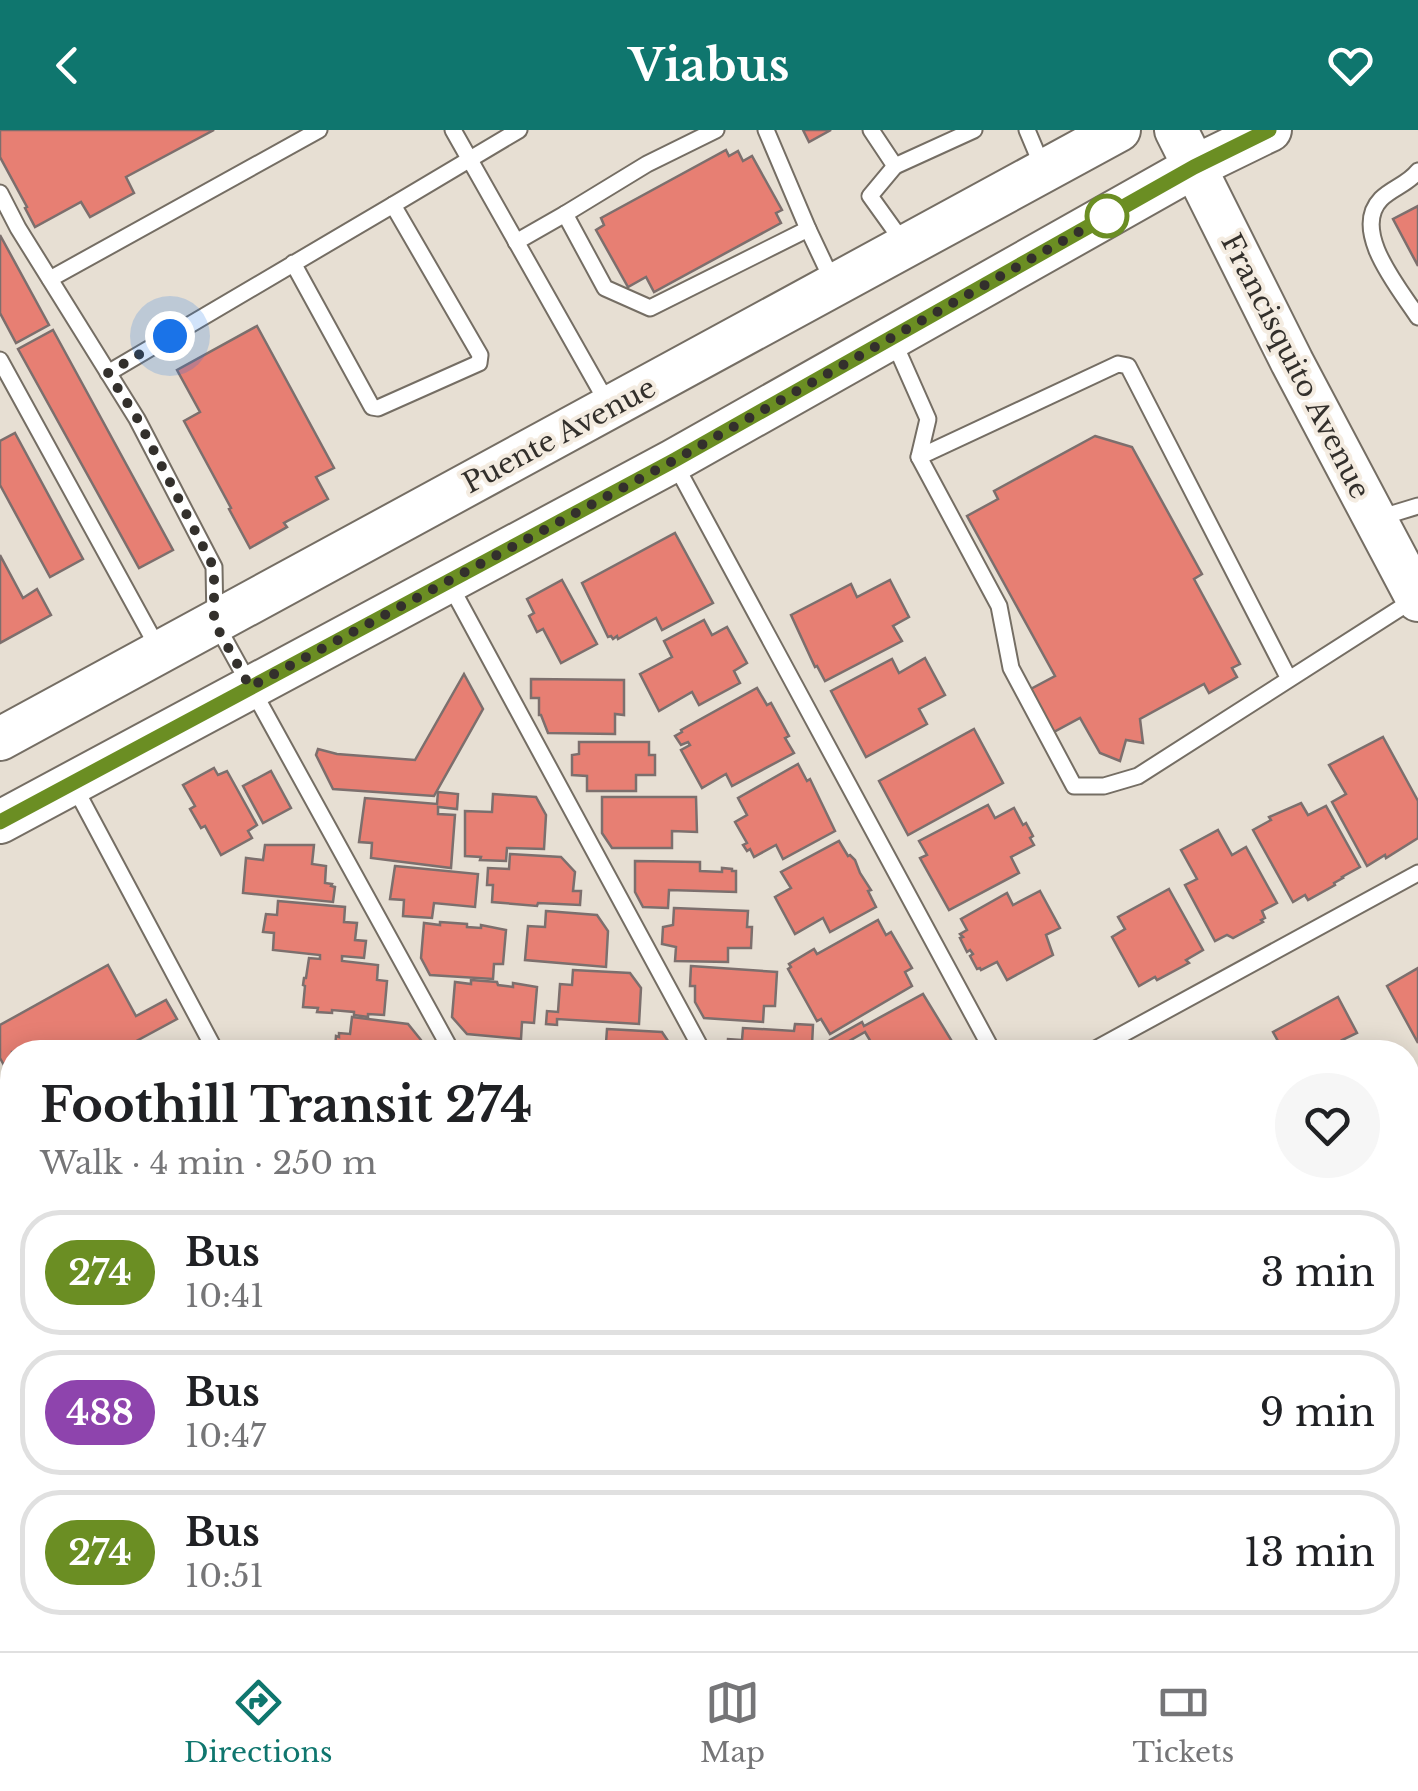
<!DOCTYPE html>
<meta charset="utf-8">
<style>
body{margin:0;font-family:"Libre Baskerville",serif;background:#f6f6f6;color:#202124;height:100vh;display:flex;flex-direction:column;font-size:38px;white-space:nowrap}
*{box-sizing:border-box;margin:0}
p{font-size:32px;color:#757577}
.icon{flex:none;width:55px;height:55px;fill:none;stroke:currentColor;stroke-width:2;stroke-linecap:round;stroke-linejoin:round}
.map{position:relative;flex:1;overflow:hidden}
.sheet{position:absolute;left:0px;top:910px;width:1420px;height:612px;display:flex;flex-direction:column;background:#fff;border-radius:40px 40px 0 0;box-shadow:0 5px 25px #0003}
.sheet>*{flex:none}
.badge{padding:0 20px;border-radius:32px;font-size:35px;line-height:65px}
.you{position:absolute;width:50px;height:50px;margin:-25px;border:8px solid #fff;border-radius:50%;background:#1a73e8;box-shadow:0 0 0 15px #1a73e833}
.map>.badge{position:absolute;translate:-50% -50%;box-shadow:0 0 0 5px #fff}
.round{display:grid;place-items:center;flex:none;width:105px;height:105px;border-radius:52px;background:#f6f6f6}
.summary{display:flex;align-items:center;justify-content:space-between;height:170px;padding:0 40px}
h1{font-size:48px;font-weight:700;line-height:75px}
ul{padding:0;list-style:none}
li{display:flex;align-items:center;gap:30px;height:125px;margin:0 20px 15px;padding:0 20px;border:5px solid #e0e0e0;border-radius:40px}
li div{flex:1}
li b{display:block;font-size:38px}
li em{font-style:normal}
li .badge{min-width:110px;font-weight:700;text-align:center}
header{display:flex;justify-content:space-between;align-items:center;height:130px;padding:0 40px;background:#0f766e;color:#fff;font-size:45px;font-weight:700}
.tabs{display:flex;justify-content:space-around;align-items:center;height:140px;border-top:2px solid #e0e0e0;background:#fff;font-size:28px;color:#757577}
.tabs a{display:grid;justify-items:center;gap:5px}
.tabs .selected{color:#0f766e}
.map>svg:first-child{display:block}
</style>
<header><svg class="icon" aria-label="back" viewBox="0 0 24 24"><path d="M15 5l-7 7 7 7"/></svg>Viabus<svg class="icon" aria-label="heart" viewBox="0 0 24 24"><path d="M12 20l-8-8c-3-5 5-10 8-4 3-6 11-1 8 4z"/></svg></header>
<div class="map">
<svg width="1418" height="1521" viewBox="0 0 1418 1521">
<rect width="100%" height="100%" fill="#e7dfd3"/>
<g fill="none" stroke-linecap="round" stroke-linejoin="round">
<g stroke="#3cb4b7" stroke-width="11">
<path d="M 0,1078 L 12,1092"/>
<path d="M 397,1510 L 407,1521"/>
</g>
</g>
<g fill="#e77f73" stroke="#7c6f6d" stroke-width="2.5">
<path d="M 0,0 L 214,0 L 126,47 L 134,63 L 90,87 L 81,72 L 35,97 L 25,78 L 27,77 L 0,27 Z"/>
<path d="M 803,0 L 831,0 L 809,12 Z"/>
<path d="M 726,20 L 729,26 L 738,21 L 743,31 L 752,26 L 782,80 L 776,83 L 781,93 L 654,162 L 646,147 L 628,157 L 596,100 L 604,95 L 601,88 Z"/>
<path d="M 1418,76 L 1418,136 L 1393,89 Z"/>
<path d="M 0,105 L 49,195 L 16,213 L 0,183 Z"/>
<path d="M 257,196 L 334,338 L 316,347 L 328,369 L 284,393 L 287,397 L 250,418 L 229,379 L 231,378 L 184,291 L 200,282 L 177,240 Z"/>
<path d="M 53,200 L 173,420 L 139,438 L 18,219 Z"/>
<path d="M 15,303 L 83,429 L 50,447 L 0,355 L 0,311 Z"/>
<path d="M 1095,306 L 1132,317 L 1202,444 L 1194,449 L 1240,534 L 1232,538 L 1237,547 L 1209,563 L 1204,554 L 1140,589 L 1143,613 L 1126,610 L 1120,631 L 1100,623 L 1080,588 L 1050,604 L 1027,561 L 1055,546 L 967,386 L 998,369 L 994,361 Z"/>
<path d="M 675,403 L 713,473 L 662,500 L 656,488 L 618,509 L 617,506 L 613,509 L 611,506 L 608,507 L 582,453 Z"/>
<path d="M 0,425 L 23,468 L 37,459 L 51,485 L 0,513 Z"/>
<path d="M 562,450 L 597,514 L 561,533 L 543,499 L 537,502 L 529,486 L 534,483 L 527,469 Z"/>
<path d="M 890,450 L 909,487 L 893,496 L 902,511 L 825,551 L 817,536 L 815,537 L 791,485 L 851,454 L 857,467 Z"/>
<path d="M 704,490 L 712,505 L 727,497 L 747,533 L 734,541 L 740,553 L 699,575 L 692,562 L 659,581 L 640,544 L 672,527 L 664,511 Z"/>
<path d="M 925,528 L 945,565 L 919,579 L 927,594 L 866,627 L 831,561 L 892,529 L 899,543 Z"/>
<path d="M 464,544 L 483,579 L 434,666 L 333,659 L 316,625 L 318,619 L 337,624 L 415,630 Z"/>
<path d="M 531,549 L 624,550 L 624,585 L 615,584 L 615,604 L 548,603 L 541,585 L 539,585 L 539,568 L 531,568 Z"/>
<path d="M 757,558 L 767,575 L 771,573 L 789,606 L 785,608 L 794,623 L 732,656 L 726,644 L 702,658 L 681,620 L 690,615 L 688,612 L 681,615 L 675,606 L 682,602 L 681,600 Z"/>
<path d="M 974,599 L 1003,653 L 908,705 L 879,651 Z"/>
<path d="M 1383,607 L 1418,671 L 1418,708 L 1386,728 L 1385,725 L 1367,736 L 1332,672 L 1346,664 L 1329,635 Z"/>
<path d="M 579,612 L 649,612 L 649,625 L 655,625 L 655,645 L 636,645 L 636,661 L 587,661 L 587,646 L 572,645 L 572,625 L 579,624 Z"/>
<path d="M 798,634 L 807,651 L 810,649 L 835,701 L 783,729 L 776,715 L 754,727 L 750,719 L 747,721 L 743,715 L 747,713 L 735,692 L 747,685 L 738,668 Z"/>
<path d="M 214,638 L 218,645 L 227,641 L 257,695 L 248,701 L 252,708 L 221,725 L 205,696 L 201,698 L 190,679 L 195,676 L 183,655 Z"/>
<path d="M 271,641 L 291,678 L 263,693 L 243,656 Z"/>
<path d="M 438,662 L 458,664 L 457,679 L 438,677 L 438,684 L 455,685 L 451,738 L 371,728 L 372,713 L 359,712 L 365,668 L 437,674 Z"/>
<path d="M 493,664 L 536,667 L 546,685 L 544,719 L 507,718 L 506,731 L 480,730 L 481,727 L 465,726 L 465,681 L 492,682 Z"/>
<path d="M 602,667 L 696,667 L 697,702 L 672,701 L 672,718 L 612,718 L 602,703 Z"/>
<path d="M 1301,673 L 1308,685 L 1326,676 L 1360,737 L 1342,747 L 1343,748 L 1334,753 L 1335,755 L 1308,770 L 1305,765 L 1293,772 L 1253,700 L 1271,690 L 1269,687 Z"/>
<path d="M 988,675 L 995,688 L 1014,678 L 1023,695 L 1026,693 L 1033,706 L 1030,708 L 1034,715 L 1011,727 L 1019,743 L 949,780 L 920,728 L 927,725 L 919,711 Z"/>
<path d="M 1218,700 L 1232,725 L 1246,717 L 1277,773 L 1262,781 L 1265,788 L 1261,790 L 1263,792 L 1233,808 L 1227,805 L 1215,811 L 1185,755 L 1197,749 L 1181,720 Z"/>
<path d="M 839,711 L 848,726 L 850,725 L 855,730 L 860,743 L 871,760 L 868,761 L 876,777 L 830,802 L 823,788 L 795,804 L 775,767 L 791,758 L 781,742 Z"/>
<path d="M 265,715 L 314,715 L 312,734 L 326,736 L 325,753 L 332,754 L 331,756 L 335,757 L 333,772 L 243,763 L 246,728 L 263,730 Z"/>
<path d="M 510,724 L 561,727 L 575,742 L 573,761 L 581,761 L 580,775 L 538,773 L 537,776 L 492,772 L 493,755 L 487,755 L 488,738 L 509,739 Z"/>
<path d="M 635,731 L 700,732 L 700,741 L 722,742 L 722,738 L 732,739 L 732,741 L 736,741 L 736,762 L 669,760 L 668,778 L 643,777 L 635,762 Z"/>
<path d="M 395,736 L 478,744 L 475,777 L 434,773 L 432,788 L 403,786 L 404,770 L 390,769 Z"/>
<path d="M 1169,759 L 1203,820 L 1186,830 L 1189,833 L 1157,850 L 1155,847 L 1139,856 L 1112,807 L 1125,799 L 1118,787 Z"/>
<path d="M 1040,761 L 1060,798 L 1046,805 L 1053,825 L 1007,850 L 997,832 L 981,840 L 980,838 L 977,839 L 970,826 L 973,824 L 970,820 L 967,822 L 960,808 L 963,807 L 960,804 L 967,800 L 961,789 L 1007,763 L 1013,775 Z"/>
<path d="M 278,771 L 345,777 L 344,792 L 357,793 L 355,810 L 366,811 L 364,828 L 342,826 L 342,831 L 378,835 L 377,850 L 387,851 L 384,885 L 368,884 L 368,887 L 354,885 L 354,882 L 332,880 L 332,883 L 317,882 L 318,878 L 303,877 L 305,856 L 303,855 L 304,848 L 306,848 L 309,828 L 320,829 L 320,825 L 273,820 L 274,803 L 263,802 L 266,784 L 277,785 Z"/>
<path d="M 674,778 L 748,781 L 747,797 L 752,797 L 751,818 L 728,818 L 728,832 L 675,831 L 676,817 L 662,814 L 663,797 L 673,795 Z"/>
<path d="M 546,781 L 597,785 L 608,801 L 606,837 L 525,830 L 528,796 L 545,797 Z"/>
<path d="M 878,790 L 886,805 L 891,802 L 912,838 L 905,842 L 912,856 L 830,904 L 821,889 L 817,891 L 788,839 L 791,837 L 789,834 L 814,819 L 817,824 Z"/>
<path d="M 440,792 L 467,794 L 467,797 L 481,798 L 481,795 L 506,800 L 503,834 L 494,834 L 493,849 L 430,845 L 421,828 L 424,793 L 440,795 Z"/>
<path d="M 108,835 L 136,886 L 166,870 L 177,889 L 116,922 L 12,922 L 12,950 L 0,928 L 0,895 Z"/>
<path d="M 691,836 L 777,842 L 775,876 L 764,876 L 763,892 L 704,888 L 695,872 L 695,856 L 690,856 Z"/>
<path d="M 1418,838 L 1418,913 L 1387,856 Z"/>
<path d="M 573,840 L 630,843 L 641,858 L 639,894 L 557,889 L 557,895 L 546,894 L 547,881 L 558,882 L 560,854 L 572,855 Z"/>
<path d="M 471,850 L 497,852 L 498,855 L 513,857 L 513,853 L 537,857 L 534,893 L 522,892 L 521,909 L 467,904 L 452,887 L 455,852 L 471,854 Z"/>
<path d="M 923,864 L 953,913 L 950,914 L 955,922 L 852,922 L 871,912 L 865,902 L 835,919 L 830,910 L 862,892 L 864,896 Z"/>
<path d="M 1338,867 L 1357,903 L 1342,910 L 1349,922 L 1284,922 L 1273,902 Z"/>
<path d="M 352,887 L 408,894 L 421,910 L 419,922 L 338,922 L 338,919 L 335,919 L 336,906 L 339,907 L 339,903 L 350,904 Z"/>
<path d="M 795,894 L 813,895 L 812,915 L 826,916 L 826,922 L 727,922 L 728,909 L 742,910 L 743,898 L 794,901 Z"/>
<path d="M 607,899 L 662,902 L 672,917 L 672,922 L 589,922 L 589,912 L 606,913 Z"/>
<path d="M 493,912 L 511,913 L 511,915 L 581,918 L 580,922 L 492,922 Z"/>
<path d="M 1408,939 L 1418,958 L 1418,966 L 1408,971 Z"/>
<path d="M 1418,1003 L 1418,1200 L 1416,1201 L 1408,1187 L 1408,1009 Z"/>
<path d="M 6,1297 L 12,1304 L 12,1377 L 0,1364 L 0,1302 Z"/>
<path d="M 1418,1328 L 1418,1389 L 1413,1381 L 1408,1384 L 1408,1334 Z"/>
<path d="M 0,1376 L 12,1390 L 12,1398 L 6,1404 L 9,1407 L 0,1416 Z"/>
<path d="M 69,1510 L 134,1510 L 122,1521 L 78,1521 Z"/>
<path d="M 146,1510 L 174,1510 L 184,1521 L 134,1521 Z"/>
<path d="M 624,1510 L 629,1510 L 638,1521 L 612,1521 Z"/>
<path d="M 638,1510 L 652,1510 L 661,1521 L 640,1521 L 644,1517 Z"/>
<path d="M 677,1510 L 765,1510 L 767,1513 L 759,1521 L 686,1521 Z"/>
<path d="M 831,1510 L 886,1510 L 889,1516 L 884,1518 L 886,1521 L 837,1521 Z"/>
<path d="M 939,1510 L 984,1510 L 983,1513 L 978,1513 L 977,1517 L 973,1517 L 972,1521 L 938,1519 Z"/>
<path d="M 1041,1510 L 1120,1510 L 1120,1515 L 1102,1514 L 1101,1521 L 1047,1521 Z"/>
<path d="M 1206,1510 L 1285,1510 L 1289,1518 L 1293,1516 L 1295,1521 L 1209,1521 L 1211,1520 Z"/>
<path d="M 1312,1510 L 1362,1510 L 1368,1521 L 1318,1521 Z"/>
</g>
<g fill="none" stroke-linecap="round" stroke-linejoin="round">
<defs>
<g id="lane">
<path d="M 453,0 L 608,274"/>
<path d="M 871,0 L 895,36 L 974,0"/>
<path d="M 1027,0 L 1043,38"/>
<path d="M 895,36 L 870,66 L 903,112"/>
<path d="M 1418,41 C 1408,54 1392,58 1381,69 C 1350,101 1400,159 1418,187"/>
<path d="M 0,63 L 18,98 L 137,289 L 214,437 L 215,492 L 452,922"/>
<path d="M 393,75 L 519,0"/>
<path d="M 565,84 L 647,34 L 716,0"/>
<path d="M 808,99 L 834,154"/>
<path d="M 516,112 L 565,84 L 605,158 L 650,178 L 808,99 L 766,0"/>
<path d="M 50,149 L 319,0"/>
<path d="M 893,210 L 928,289 L 919,327"/>
<path d="M 0,230 L 158,518"/>
<path d="M 108,243 L 393,75 L 480,225 L 479,233 L 378,278 L 372,277 L 293,133"/>
<path d="M 675,334 L 993,922"/>
<path d="M 1382,393 L 1395,383 L 1418,376"/>
<path d="M 450,455 L 703,922"/>
<path d="M 1289,549 L 1128,236 L 1118,234 L 919,327 L 999,476 L 1011,538 L 1074,656 L 1104,656 L 1138,646 L 1413,470"/>
<path d="M 74,656 L 216,922"/>
<path d="M 1090,922 L 1418,743"/>
<path d="M 1408,992 L 1418,988"/>
<path d="M 0,1039 L 12,1053"/>
<path d="M 0,1267 L 12,1278"/>
<path d="M 1408,1280 L 1418,1274"/>
<path d="M 51,1510 L 58,1521"/>
<path d="M 436,1510 L 448,1521"/>
<path d="M 799,1510 L 808,1521"/>
<path d="M 1021,1510 L 1027,1521"/>
<path d="M 1176,1510 L 1182,1521"/>
</g>
<g id="secondary">
<path d="M 1176,0 L 1292,232 L 1418,470"/>
<path d="M 0,609 L 1119,0"/>
<path d="M 0,692 L 673,331 L 1194,37 L 1270,0"/>
</g>
</defs>
<use href="#lane" stroke="#756e64" stroke-width="19"/>
<use href="#secondary" stroke="#756e64" stroke-width="46"/>
<use href="#lane" stroke="#fff" stroke-width="15"/>
<use href="#secondary" stroke="#fff" stroke-width="42"/>
</g>
<g fill="none" stroke-linecap="round" stroke-linejoin="round">
<defs>
<path id="line" d="M 0,692 L 673,331 L 1194,37 L 1269,0"/>
</defs>
<use href="#line" stroke="#fff" stroke-width="22"/>
<use href="#line" stroke="#6b8e23" stroke-width="15"/>
<path stroke="#33302c" stroke-width="10" stroke-dasharray="0 18" d="M 170,206 L 108,243 L 137,288 L 214,438 L 214,492 L 250,557 L 673,331 L 1107,86"/>
</g>
<circle fill="#fff" stroke="#6b8e23" stroke-width="5" cx="1107" cy="86" r="20"/>
<g text-anchor="middle" stroke-width="8" stroke-linejoin="round" paint-order="stroke">
<g font-size="28" fill="#33302c" stroke="#f4ece1">
<text transform="translate(1296 236) rotate(63)" y="10">Francisquito Avenue</text>
<text transform="translate(559 305) rotate(-28)" y="10">Puente Avenue</text>
</g>
</g>
</svg>
<div class="you" style="left:170px;top:206px"></div>
<section class="sheet">
<div class="summary"><div><h1>Foothill Transit 274</h1><p>Walk · 4 min · 250 m</p></div><a class="round"><svg class="icon" aria-label="heart" viewBox="0 0 24 24"><path d="M12 20l-8-8c-3-5 5-10 8-4 3-6 11-1 8 4z"/></svg></a></div>
<ul>
<li><span class="badge" style="background:#6b8e23;color:#fff">274</span><div><b>Bus</b><p>10:41</p></div><em>3 min</em></li>
<li><span class="badge" style="background:#8e44ad;color:#fff">488</span><div><b>Bus</b><p>10:47</p></div><em>9 min</em></li>
<li><span class="badge" style="background:#6b8e23;color:#fff">274</span><div><b>Bus</b><p>10:51</p></div><em>13 min</em></li>
</ul>
</section>
</div>
<nav class="tabs">
<a class="selected"><svg class="icon" aria-label="directions" viewBox="0 0 24 24"><path d="M12 3l9 9-9 9-9-9zM9 14v-3h6M13 9l2 2-2 2"/></svg>Directions</a>
<a><svg class="icon" aria-label="map" viewBox="0 0 24 24"><path d="M3 6l6-2 6 2 6-2v14l-6 2-6-2-6 2zM9 4v14M15 6v14"/></svg>Map</a>
<a><svg class="icon" aria-label="tickets" viewBox="0 0 24 24"><path d="M3 7h18v10H3zM15 7v10"/></svg>Tickets</a>
</nav>
